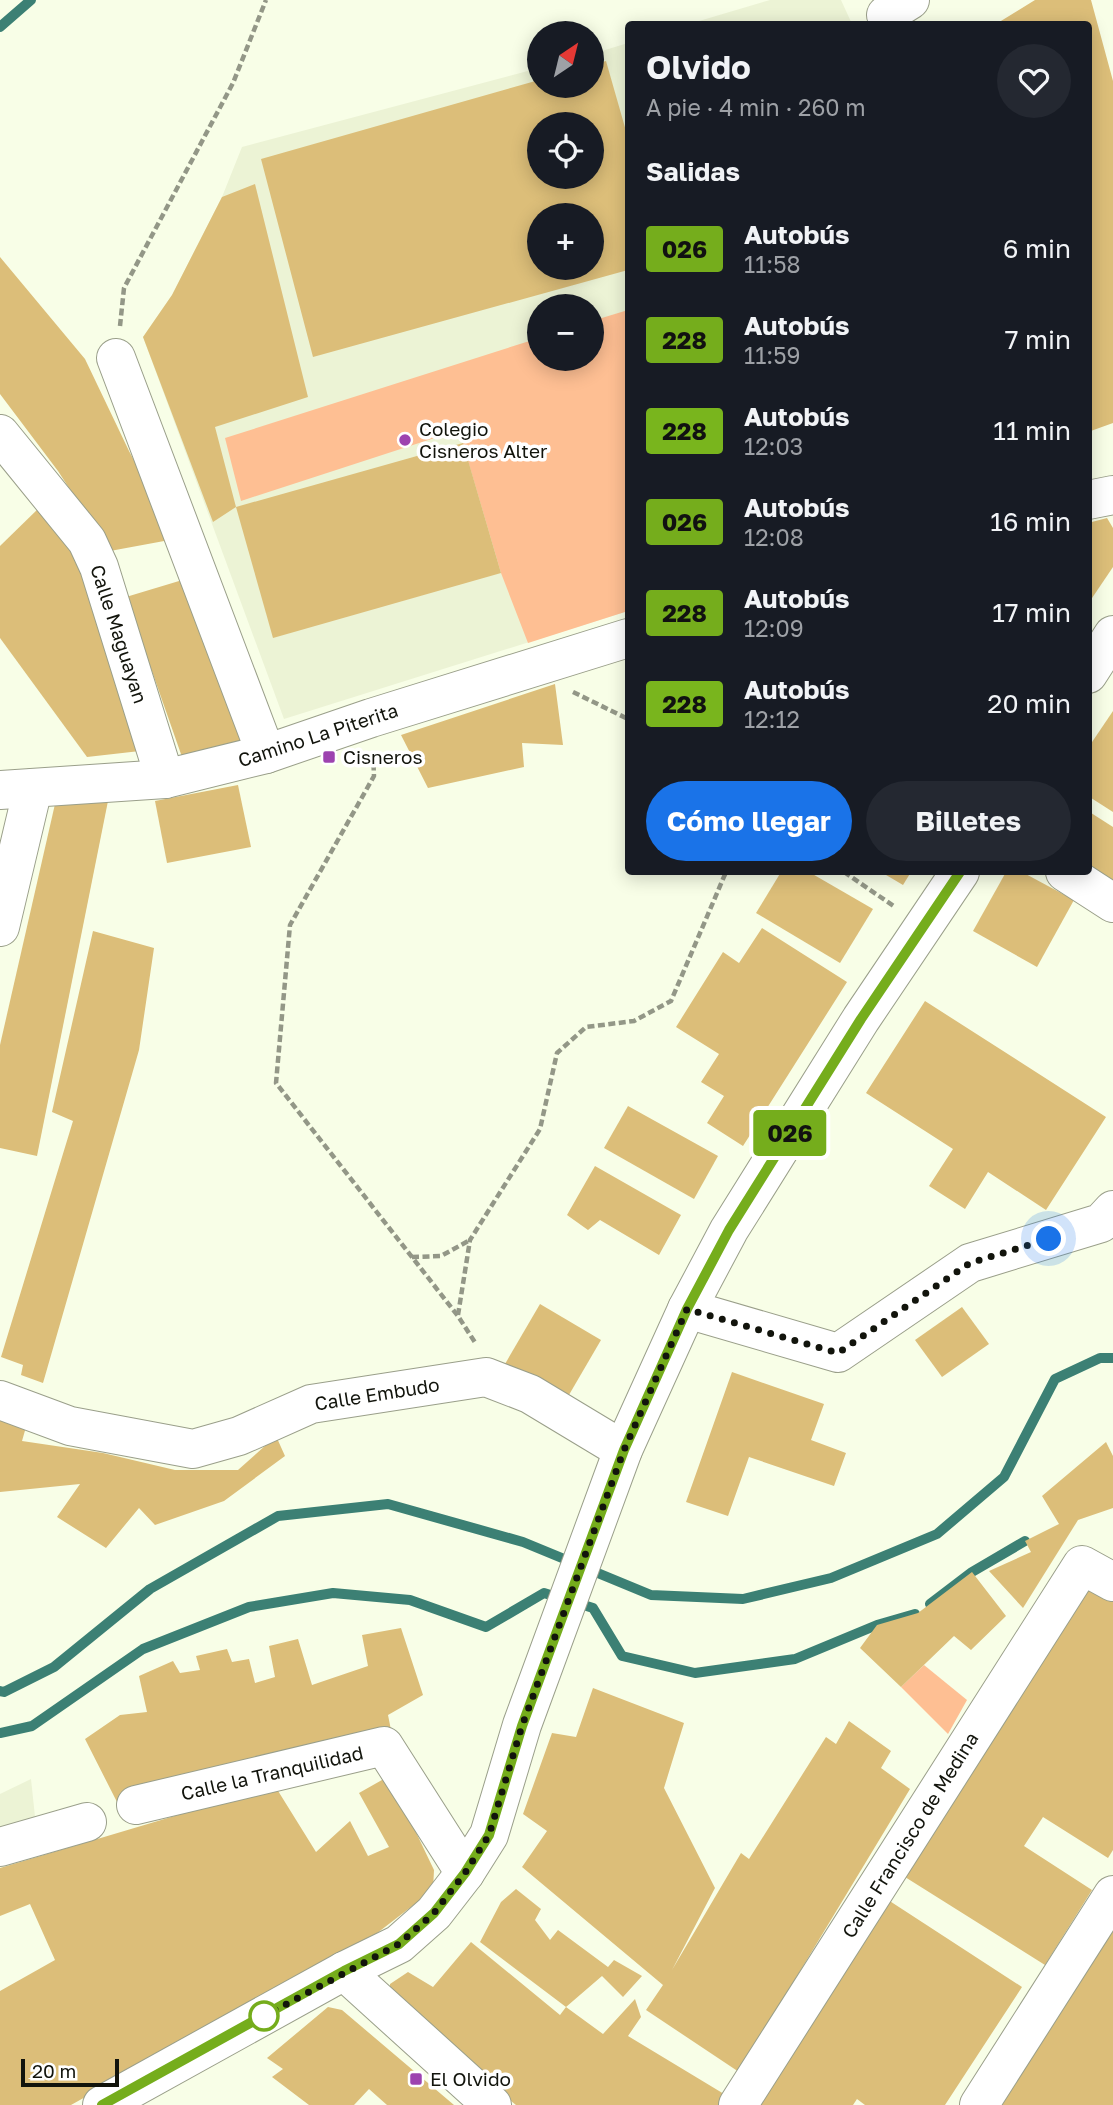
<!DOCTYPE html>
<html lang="es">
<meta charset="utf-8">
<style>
body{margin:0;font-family:"Golos Text",sans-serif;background:#242831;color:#f1f3f6;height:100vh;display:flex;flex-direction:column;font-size:26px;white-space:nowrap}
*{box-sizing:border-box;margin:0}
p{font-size:23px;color:#9ea1a6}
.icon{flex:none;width:38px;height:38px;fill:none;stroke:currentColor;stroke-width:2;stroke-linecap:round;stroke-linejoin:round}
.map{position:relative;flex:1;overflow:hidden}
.sheet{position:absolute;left:625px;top:21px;width:467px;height:854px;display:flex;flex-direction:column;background:#171b24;border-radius:7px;box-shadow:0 4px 18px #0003}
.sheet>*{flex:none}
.badge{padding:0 14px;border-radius:5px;font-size:24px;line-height:46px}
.needle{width:46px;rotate:35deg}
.buttons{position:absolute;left:527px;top:21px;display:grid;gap:14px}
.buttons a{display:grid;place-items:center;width:77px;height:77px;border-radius:50%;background:#171b24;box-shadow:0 4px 18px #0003;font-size:35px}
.scale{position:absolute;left:21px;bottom:18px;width:98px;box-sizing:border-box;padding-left:7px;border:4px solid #12140c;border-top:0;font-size:19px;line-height:24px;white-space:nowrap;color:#12140c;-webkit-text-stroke:5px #fff;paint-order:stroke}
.you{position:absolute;width:35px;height:35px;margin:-18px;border:5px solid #fff;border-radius:50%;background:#1a73e8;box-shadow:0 0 0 10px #1a73e833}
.map>.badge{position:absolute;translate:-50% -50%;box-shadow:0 0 0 4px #fff}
h2{padding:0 21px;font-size:26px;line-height:63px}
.round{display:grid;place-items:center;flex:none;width:74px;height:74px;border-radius:37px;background:#242831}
.summary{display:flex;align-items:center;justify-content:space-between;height:119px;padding:0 21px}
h1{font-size:33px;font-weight:700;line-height:52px}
.cta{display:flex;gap:14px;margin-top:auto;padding:14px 21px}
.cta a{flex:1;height:80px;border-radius:42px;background:#1a73e8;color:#fff;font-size:28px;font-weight:700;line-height:80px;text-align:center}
.cta a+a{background:#242831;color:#f1f3f6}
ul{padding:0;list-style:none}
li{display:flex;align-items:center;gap:21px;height:91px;padding:0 21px}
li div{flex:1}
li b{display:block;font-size:26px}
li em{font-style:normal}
li .badge{min-width:77px;font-weight:700;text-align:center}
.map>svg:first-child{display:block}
</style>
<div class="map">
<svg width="1113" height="2105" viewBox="0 0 1113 2105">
<rect width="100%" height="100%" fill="#f8fee7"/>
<g fill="#ecf3d5" fill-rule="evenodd">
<path d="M 770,0 L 841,0 L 852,24 L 689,24 Z"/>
<path d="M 628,43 L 628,611 L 284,719 L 143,337 L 172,295 L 222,197 L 242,147 L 539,68 L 539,86 L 592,86 L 592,54 ZM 539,124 L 592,124 L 592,177 L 539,177 ZM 539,215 L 592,215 L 592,268 L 539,268 ZM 539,306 L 592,306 L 592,359 L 539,359 Z"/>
<path d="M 31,1779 L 36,1826 L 0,1832 L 0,1794 Z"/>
</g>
<g fill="#febf93">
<path d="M 628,310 L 628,611 L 528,643 L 501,573 L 459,430 L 241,501 L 225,438 L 539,338 L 539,359 L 592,359 L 592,321 Z"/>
<path d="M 924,1665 L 967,1700 L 948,1734 L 901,1687 Z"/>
</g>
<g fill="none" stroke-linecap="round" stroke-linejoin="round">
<g stroke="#3c8074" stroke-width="10">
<path d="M 0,27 L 31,0"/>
<path d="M 588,1569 L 651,1595 L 743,1599 L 831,1578 L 937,1534 L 1004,1477 L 1055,1379 L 1100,1358 L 1113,1358"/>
<path d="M 574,1602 L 593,1608 L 622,1656 L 695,1673 L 795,1659 L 877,1625 L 915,1614"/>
<path d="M 930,1604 L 972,1572 L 1025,1541"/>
<path d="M 0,1691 L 4,1692 L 54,1667 L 150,1589 L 278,1516 L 388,1504 L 523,1542 L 574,1563"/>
<path d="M 0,1733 L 32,1726 L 143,1649 L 249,1607 L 333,1593 L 410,1600 L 486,1627 L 544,1593 L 560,1598"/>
</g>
</g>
<g fill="#dcbe79" fill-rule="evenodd">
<path d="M 1035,0 L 1091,0 L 1113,81 L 1113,423 L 1088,432 L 1088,24 L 996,24 Z"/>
<path d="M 606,61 L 628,138 L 628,270 L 313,357 L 261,159 L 539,80 L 539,86 L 592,86 L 592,65 ZM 539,124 L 592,124 L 592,177 L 539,177 ZM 539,215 L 592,215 L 592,268 L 539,268 Z"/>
<path d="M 255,184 L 308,397 L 215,427 L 236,507 L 213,522 L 143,337 L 172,295 L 222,197 Z"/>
<path d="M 0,257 L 85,359 L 129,451 L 175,539 L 110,551 L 58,471 L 0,394 Z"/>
<path d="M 463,443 L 501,573 L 273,638 L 236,507 Z"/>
<path d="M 41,506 L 76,557 L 140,751 L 87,757 L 0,638 L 0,546 Z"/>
<path d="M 1107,518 L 1113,528 L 1113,567 L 1088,604 L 1088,523 Z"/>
<path d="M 189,578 L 244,741 L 182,757 L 126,597 Z"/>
<path d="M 555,684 L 563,745 L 522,743 L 524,767 L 428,788 L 401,735 Z"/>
<path d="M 1113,711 L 1113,812 L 1088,796 L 1088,748 Z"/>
<path d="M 238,785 L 251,847 L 167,863 L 155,801 Z"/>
<path d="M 108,801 L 37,1156 L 0,1148 L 0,1045 L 55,804 Z"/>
<path d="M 1088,811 L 1113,827 L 1113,885 L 1088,869 Z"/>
<path d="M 781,872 L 809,872 L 873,909 L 840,963 L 756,913 Z"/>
<path d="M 881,872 L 911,872 L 903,885 Z"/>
<path d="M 1006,872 L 1022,872 L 1074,900 L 1037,967 L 973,931 Z"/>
<path d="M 762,928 L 847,982 L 743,1146 L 707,1123 L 724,1096 L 701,1082 L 719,1054 L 676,1027 L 723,952 L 739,963 Z"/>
<path d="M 93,931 L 154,948 L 139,1050 L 43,1383 L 21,1375 L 23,1365 L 1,1357 L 73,1121 L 52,1112 Z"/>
<path d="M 925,1001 L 1106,1117 L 1046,1210 L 988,1172 L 965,1209 L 929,1186 L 953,1149 L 866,1093 Z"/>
<path d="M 628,1106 L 718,1156 L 694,1199 L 604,1148 Z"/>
<path d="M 595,1166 L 681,1215 L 659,1255 L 600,1220 L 588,1230 L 567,1215 Z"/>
<path d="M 540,1304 L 601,1340 L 566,1400 L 505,1364 Z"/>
<path d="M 962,1307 L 989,1344 L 942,1377 L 915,1340 Z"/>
<path d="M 732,1372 L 824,1404 L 811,1440 L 846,1453 L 834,1486 L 749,1457 L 728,1516 L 686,1502 Z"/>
<path d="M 0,1415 L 26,1427 L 22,1441 L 103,1453 L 175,1470 L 238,1470 L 276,1436 L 285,1456 L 224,1501 L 155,1525 L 139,1508 L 106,1548 L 57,1517 L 80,1484 L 0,1492 Z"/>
<path d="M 1106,1442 L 1113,1456 L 1113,1508 L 1078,1520 L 1023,1608 L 989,1571 L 1031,1552 L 1025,1541 L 1059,1524 L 1042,1496 Z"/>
<path d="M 972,1572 L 1006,1616 L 971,1650 L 954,1636 L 901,1687 L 860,1648 L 877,1625 L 918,1613 Z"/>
<path d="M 1091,1583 L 1113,1597 L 1113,1850 L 1108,1858 L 1043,1817 L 1024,1846 L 1092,1890 L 1045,1965 L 905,1877 Z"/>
<path d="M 401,1628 L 423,1695 L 388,1715 L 391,1730 L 117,1802 L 85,1739 L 120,1715 L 147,1712 L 139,1676 L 173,1661 L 180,1673 L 200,1670 L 196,1656 L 227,1649 L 232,1662 L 249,1659 L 255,1683 L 275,1677 L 269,1646 L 298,1639 L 312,1685 L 368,1666 L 362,1635 Z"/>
<path d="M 593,1688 L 684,1723 L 664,1788 L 715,1888 L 672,1970 L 741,1853 L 749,1859 L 826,1737 L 836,1744 L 849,1721 L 891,1751 L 881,1768 L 910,1789 L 739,2072 L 646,2010 L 663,1985 L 522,1867 L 547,1831 L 523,1814 L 552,1733 L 576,1737 Z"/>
<path d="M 389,1776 L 434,1870 L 433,1890 L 372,1937 L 71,2105 L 0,2105 L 0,1991 L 55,1960 L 30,1904 L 0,1916 L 0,1868 L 275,1786 L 316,1852 L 350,1821 L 368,1856 L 389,1847 L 359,1793 Z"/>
<path d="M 516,1889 L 541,1909 L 535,1920 L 550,1940 L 558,1930 L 608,1967 L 614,1960 L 642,1976 L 623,1997 L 602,1976 L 566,2007 L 480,1942 L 501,1902 Z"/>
<path d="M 882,1896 L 1022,1987 L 945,2105 L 865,2105 L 857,2099 L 853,2105 L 746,2105 Z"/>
<path d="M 1113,1929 L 1113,2105 L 1002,2105 Z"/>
<path d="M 471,1942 L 560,2015 L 566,2007 L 603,2034 L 635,1999 L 641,2017 L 628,2036 L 729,2097 L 723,2105 L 516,2105 L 390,2003 L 390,1984 L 408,1972 L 433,1987 Z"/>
<path d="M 328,2007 L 342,2010 L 454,2105 L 387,2105 L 369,2089 L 354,2105 L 309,2105 L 272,2077 L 283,2069 L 267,2058 Z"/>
</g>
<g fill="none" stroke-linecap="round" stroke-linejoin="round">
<defs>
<g id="minor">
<path d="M 890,24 L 886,15 L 910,0"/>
<path d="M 116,358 L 266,754"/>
<path d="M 0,434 L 87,541 L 99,567 L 165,779"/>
<path d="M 1088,500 L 1113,495"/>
<path d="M 0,790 L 165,779 L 266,754 L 371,718 L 628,638"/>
<path d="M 1065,872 L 1113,903"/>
<path d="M 0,927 L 33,788"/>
<path d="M 687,1309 L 838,1353 L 970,1263 L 1101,1223 L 1113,1210"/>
<path d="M 0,1400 L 70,1426 L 193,1449 L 239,1436 L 311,1404 L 486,1377 L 530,1394 L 623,1450"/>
<path d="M 136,1805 L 384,1746 L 465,1873"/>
<path d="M 0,1847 L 87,1822"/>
<path d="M 344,1971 L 492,2105"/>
<path d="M 738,2105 L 1082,1565 L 1113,1582"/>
<path d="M 979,2105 L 1113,1895"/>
</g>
<g id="major">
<path d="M 1088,674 L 1113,635"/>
<path d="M 102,2105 L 344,1971 L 399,1944 L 434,1913 L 465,1873 L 489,1835 L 522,1725 L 623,1450 L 687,1309 L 729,1230 L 861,1019 L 960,872"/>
</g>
</defs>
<use href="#minor" stroke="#9a9f8a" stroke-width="40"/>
<use href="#major" stroke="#9a9f8a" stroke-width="40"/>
<g stroke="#939787" stroke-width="4.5" stroke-dasharray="7 3.5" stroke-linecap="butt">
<path d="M 120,326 L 124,288 L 233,83 L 266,0"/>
<path d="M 573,692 L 628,719"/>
<path d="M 373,753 L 374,776 L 290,925 L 276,1083 L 458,1316 L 476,1344"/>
<path d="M 844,872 L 895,907"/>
<path d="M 412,1257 L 441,1256 L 470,1240"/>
<path d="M 458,1315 L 470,1240 L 540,1129 L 557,1053 L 586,1027 L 634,1021 L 671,1001 L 726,872"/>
</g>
<use href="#minor" stroke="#fff" stroke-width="38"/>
<use href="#major" stroke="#fff" stroke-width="38"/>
</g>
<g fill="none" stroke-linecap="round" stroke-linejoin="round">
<defs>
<path id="line" d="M 102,2105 L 344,1971 L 399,1944 L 434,1913 L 465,1873 L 489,1835 L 522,1726 L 624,1450 L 687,1309 L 729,1230 L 861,1019 L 960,872"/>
</defs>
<use href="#line" stroke="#fff" stroke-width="16"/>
<use href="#line" stroke="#75ad1c" stroke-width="10"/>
<path stroke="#12140c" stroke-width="7" stroke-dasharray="0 12.6" d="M 264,2016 L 399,1944 L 434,1913 L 465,1873 L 489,1835 L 522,1726 L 624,1450 L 687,1309 L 838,1353 L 970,1263 L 1049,1239"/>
</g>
<g fill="#9d43af" stroke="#fff" stroke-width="2.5">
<circle cx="405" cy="440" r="7"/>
<rect x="322" y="750" width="14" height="14" rx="3.5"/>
<rect x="409" y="2072" width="14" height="14" rx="3.5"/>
</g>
<circle fill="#fff" stroke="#75ad1c" stroke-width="3.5" cx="264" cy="2016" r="14"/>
<g text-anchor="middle" stroke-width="7" stroke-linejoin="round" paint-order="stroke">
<g font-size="19" fill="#12140c" stroke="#fff" text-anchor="start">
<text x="419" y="436">Colegio<tspan x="419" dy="22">Cisneros Alter</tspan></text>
<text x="343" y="764">Cisneros</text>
<text x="430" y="2086">El Olvido</text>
</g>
<g font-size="19" fill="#12140c" stroke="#fff">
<text transform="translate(119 634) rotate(72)" y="7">Calle Maguayan</text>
<text transform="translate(318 735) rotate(-18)" y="7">Camino La Piterita</text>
<text transform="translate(377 1394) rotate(-9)" y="7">Calle Embudo</text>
<text transform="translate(272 1773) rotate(-13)" y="7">Calle la Tranquilidad</text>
<text transform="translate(910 1835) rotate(-58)" y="7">Calle Francisco de Medina</text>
</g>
</g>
</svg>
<div class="buttons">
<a><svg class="needle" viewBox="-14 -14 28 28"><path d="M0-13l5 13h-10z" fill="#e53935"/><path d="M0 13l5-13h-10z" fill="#9ea1a6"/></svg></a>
<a><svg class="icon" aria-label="locate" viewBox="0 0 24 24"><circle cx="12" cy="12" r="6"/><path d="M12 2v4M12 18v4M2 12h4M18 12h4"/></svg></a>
<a>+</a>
<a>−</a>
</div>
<div class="scale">20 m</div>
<div class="you" style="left:1049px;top:1239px"></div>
<b class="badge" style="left:790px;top:1133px;background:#75ad1c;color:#111">026</b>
<section class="sheet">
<div class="summary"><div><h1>Olvido</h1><p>A pie · 4 min · 260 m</p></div><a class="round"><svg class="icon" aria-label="heart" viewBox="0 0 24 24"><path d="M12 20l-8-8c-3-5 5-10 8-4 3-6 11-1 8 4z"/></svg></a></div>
<h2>Salidas</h2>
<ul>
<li><span class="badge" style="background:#75ad1c;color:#111">026</span><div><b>Autobús</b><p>11:58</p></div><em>6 min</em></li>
<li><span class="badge" style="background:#75ad1c;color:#111">228</span><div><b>Autobús</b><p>11:59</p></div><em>7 min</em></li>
<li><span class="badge" style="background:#79b51d;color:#111">228</span><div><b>Autobús</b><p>12:03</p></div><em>11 min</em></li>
<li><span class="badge" style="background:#75ad1c;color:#111">026</span><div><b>Autobús</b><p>12:08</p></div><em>16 min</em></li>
<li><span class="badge" style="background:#75ad1c;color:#111">228</span><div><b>Autobús</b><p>12:09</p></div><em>17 min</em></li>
<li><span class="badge" style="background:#79b51d;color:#111">228</span><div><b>Autobús</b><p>12:12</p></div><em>20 min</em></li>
</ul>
<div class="cta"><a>Cómo llegar</a><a>Billetes</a></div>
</section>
</div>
